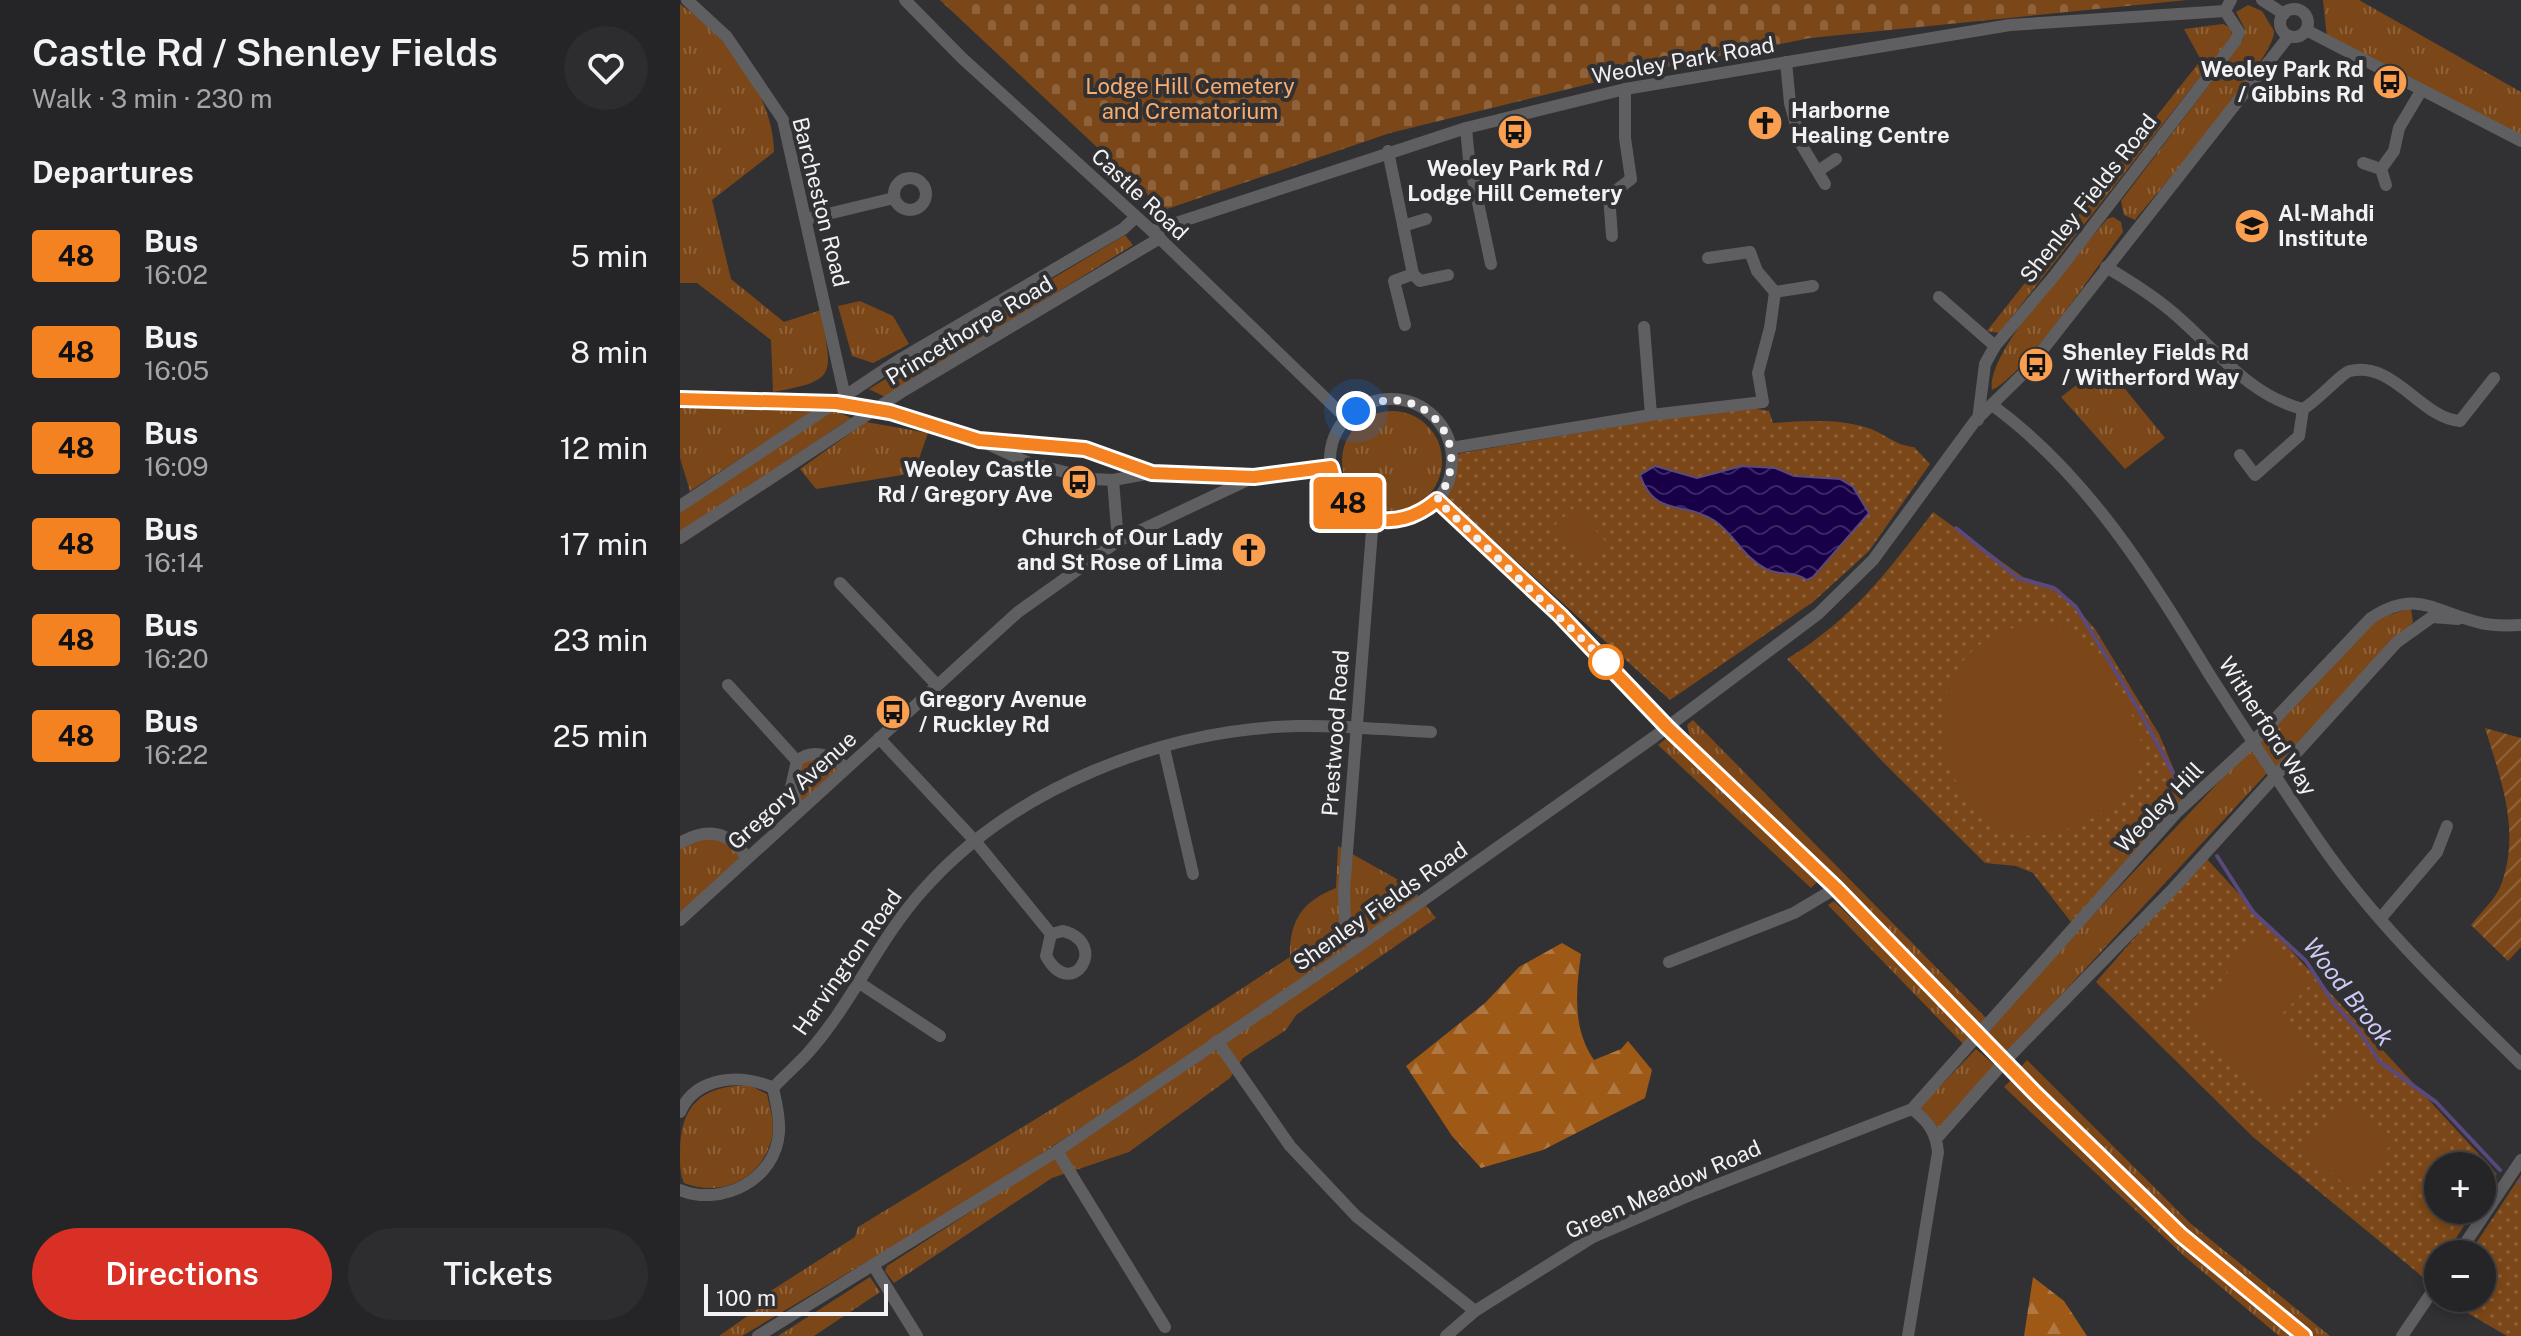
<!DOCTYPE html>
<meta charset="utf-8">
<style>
body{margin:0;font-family:"Public Sans",sans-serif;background:#2d2d2f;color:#f1f3f6;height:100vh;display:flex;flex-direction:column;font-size:30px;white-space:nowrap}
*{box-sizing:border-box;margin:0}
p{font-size:26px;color:#a3a5a7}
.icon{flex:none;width:44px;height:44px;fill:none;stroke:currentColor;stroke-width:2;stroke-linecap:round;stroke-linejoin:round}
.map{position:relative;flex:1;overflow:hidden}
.panel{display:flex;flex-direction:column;background:#252527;width:680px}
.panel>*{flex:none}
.badge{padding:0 16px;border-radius:6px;font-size:28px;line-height:52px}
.fabs{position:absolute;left:1744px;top:1152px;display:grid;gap:16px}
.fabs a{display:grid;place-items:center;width:72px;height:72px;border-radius:50%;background:#252527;box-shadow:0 4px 12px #0003,0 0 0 2px #424244;font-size:40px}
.scale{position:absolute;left:24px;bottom:20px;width:184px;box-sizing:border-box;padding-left:8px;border:4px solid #f2f2f4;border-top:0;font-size:22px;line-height:28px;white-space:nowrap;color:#f2f2f4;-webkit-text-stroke:6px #313134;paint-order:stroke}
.you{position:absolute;width:40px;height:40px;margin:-20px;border:6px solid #fff;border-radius:50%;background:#1a73e8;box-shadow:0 0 0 12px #1a73e833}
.map>.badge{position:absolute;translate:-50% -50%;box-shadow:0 0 0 4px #fff}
h2{padding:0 32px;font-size:30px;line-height:72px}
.round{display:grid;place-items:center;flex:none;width:84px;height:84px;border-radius:42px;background:#2d2d2f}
.headline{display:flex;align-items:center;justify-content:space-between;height:136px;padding:0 32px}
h1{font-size:38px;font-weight:600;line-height:60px}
.cta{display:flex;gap:16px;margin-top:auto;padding:16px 32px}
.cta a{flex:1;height:92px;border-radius:48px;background:#d93025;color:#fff;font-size:32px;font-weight:600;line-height:92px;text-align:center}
.cta a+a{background:#2d2d2f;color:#f1f3f6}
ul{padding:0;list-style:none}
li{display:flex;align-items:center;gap:24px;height:96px;padding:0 32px}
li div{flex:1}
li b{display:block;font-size:30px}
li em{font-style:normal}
li .badge{min-width:88px;font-weight:700;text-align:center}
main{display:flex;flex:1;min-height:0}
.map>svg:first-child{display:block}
</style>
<main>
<section class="panel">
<div class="headline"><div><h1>Castle Rd / Shenley Fields</h1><p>Walk · 3 min · 230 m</p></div><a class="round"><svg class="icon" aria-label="heart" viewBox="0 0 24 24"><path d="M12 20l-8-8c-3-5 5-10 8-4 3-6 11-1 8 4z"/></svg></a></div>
<h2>Departures</h2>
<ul>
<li><span class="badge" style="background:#f58220;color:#111">48</span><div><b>Bus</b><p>16:02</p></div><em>5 min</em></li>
<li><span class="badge" style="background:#f58220;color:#111">48</span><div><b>Bus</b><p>16:05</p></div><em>8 min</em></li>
<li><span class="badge" style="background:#f58220;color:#111">48</span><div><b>Bus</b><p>16:09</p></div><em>12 min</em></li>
<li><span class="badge" style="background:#f58220;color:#111">48</span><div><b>Bus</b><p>16:14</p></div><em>17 min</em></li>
<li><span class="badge" style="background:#f58220;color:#111">48</span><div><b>Bus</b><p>16:20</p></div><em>23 min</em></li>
<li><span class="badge" style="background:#f58220;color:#111">48</span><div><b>Bus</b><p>16:22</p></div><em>25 min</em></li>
</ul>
<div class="cta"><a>Directions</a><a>Tickets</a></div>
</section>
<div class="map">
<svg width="1841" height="1336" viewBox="0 0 1841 1336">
<defs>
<pattern id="grass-tufts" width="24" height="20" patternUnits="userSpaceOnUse" patternTransform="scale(2)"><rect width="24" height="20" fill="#7b4718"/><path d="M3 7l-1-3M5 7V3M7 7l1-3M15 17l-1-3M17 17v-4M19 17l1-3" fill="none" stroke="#8e623a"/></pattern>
<pattern id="forest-firs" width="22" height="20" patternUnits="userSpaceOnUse" patternTransform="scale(2)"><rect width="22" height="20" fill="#9d5915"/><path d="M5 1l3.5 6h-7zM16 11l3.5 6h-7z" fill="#b07943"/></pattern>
<pattern id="cemetery-stones" width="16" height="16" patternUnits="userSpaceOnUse" patternTransform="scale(2)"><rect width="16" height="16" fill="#7b4718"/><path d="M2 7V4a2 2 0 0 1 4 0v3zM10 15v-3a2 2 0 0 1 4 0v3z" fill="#8e623a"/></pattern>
<pattern id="park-dots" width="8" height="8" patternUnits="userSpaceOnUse" patternTransform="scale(2)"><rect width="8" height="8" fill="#7b4718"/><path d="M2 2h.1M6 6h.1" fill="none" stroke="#8e623a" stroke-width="1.8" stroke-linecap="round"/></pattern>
<pattern id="garden-furrows" width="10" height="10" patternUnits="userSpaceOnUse" patternTransform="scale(2)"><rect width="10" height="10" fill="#7b4718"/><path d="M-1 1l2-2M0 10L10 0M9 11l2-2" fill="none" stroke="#8e623a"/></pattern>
<pattern id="water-waves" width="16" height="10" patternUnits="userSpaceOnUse" patternTransform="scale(2)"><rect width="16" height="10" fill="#180048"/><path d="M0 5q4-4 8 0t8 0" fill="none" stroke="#3a2663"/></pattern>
</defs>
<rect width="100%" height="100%" fill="#313134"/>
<g fill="url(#grass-tufts)">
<path d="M 1643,0 L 1679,0 L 1841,92 L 1841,136 L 1647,38 Z"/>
<path d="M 0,4 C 47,37 93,93 94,152 L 32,200 L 51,279 L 104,322 L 141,310 C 150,373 162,380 93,392 L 91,340 L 17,283 L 0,283 Z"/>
<path d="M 1568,5 L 1582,11 L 1594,31 C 1597,56 1478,192 1455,220 L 1444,215 L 1441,201 L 1563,40 L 1565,29 L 1556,12 Z"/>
<path d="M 1543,24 L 1551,28 L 1552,36 L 1319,333 L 1307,331 L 1521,60 L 1504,29 Z"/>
<path d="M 1433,217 L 1441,222 L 1443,232 C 1417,266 1345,375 1312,390 C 1305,352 1400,252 1427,219 Z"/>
<path d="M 445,235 L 453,245 L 207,398 L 189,389 Z"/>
<path d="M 180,301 L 213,316 L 229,344 L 193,363 L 172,356 L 158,306 Z"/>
<path d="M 1421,366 L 1437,379 L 1485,438 L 1445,469 L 1381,397 Z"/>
<path d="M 140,407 L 10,491 L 0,458 L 0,408 Z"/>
<path d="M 152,409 L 171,418 L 0,532 L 0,512 Z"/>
<circle cx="712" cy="461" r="50"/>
<path d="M 186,422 L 248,433 L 234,473 L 136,489 L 120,469 Z"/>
<path d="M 1731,608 L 1733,622 L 1597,768 L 1577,741 L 1690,621 Z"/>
<path d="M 1013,720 L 1307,1019 L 1300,1029 L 1153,877 L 1010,737 L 1007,725 Z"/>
<path d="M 988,737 L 1138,881 L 1131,888 L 978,745 Z"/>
<path d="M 1572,747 L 1589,771 L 1328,1052 L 1307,1033 L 1393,936 Z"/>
<path d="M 131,756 L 160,767 L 120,807 L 115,796 L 118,766 Z"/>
<path d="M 36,834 L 66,858 L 0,917 L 0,844 Z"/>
<path d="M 658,846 L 731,887 L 756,918 L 616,1015 L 606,1030 L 563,1058 L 550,1078 L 449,1152 L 372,1178 L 214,1283 L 205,1271 L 207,1266 L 463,1100 L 456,1091 L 302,1193 L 62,1336 L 39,1336 L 79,1308 L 89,1292 L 175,1237 L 178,1227 L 456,1058 L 610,957 C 609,920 623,901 656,888 Z"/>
<path d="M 1154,901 L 1294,1037 L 1286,1047 L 1148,905 Z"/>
<path d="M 1296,1049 L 1316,1066 L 1259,1129 L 1240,1107 Z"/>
<path d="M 1347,1060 L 1510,1223 L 1650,1336 L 1634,1336 L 1508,1235 L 1338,1070 Z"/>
<path d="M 1333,1078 L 1618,1336 L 1599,1336 L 1503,1255 L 1324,1087 Z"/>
<path d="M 69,1085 L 87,1094 C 90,1108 95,1123 92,1137 C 83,1178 42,1198 4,1183 C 0,1174 0,1164 0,1153 C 0,1105 21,1086 69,1085 Z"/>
<path d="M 190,1277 L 200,1292 L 134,1336 L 98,1336 Z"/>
</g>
<g fill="url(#forest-firs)">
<path d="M 882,943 L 901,954 C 896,991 892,1028 914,1060 L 941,1049 L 948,1041 L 972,1070 L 965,1098 L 863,1150 L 801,1168 L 772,1136 L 726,1066 L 805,1003 L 839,967 Z"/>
<path d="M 1353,1277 L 1384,1301 L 1407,1336 L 1344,1336 Z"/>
</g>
<path fill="url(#cemetery-stones)" d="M 260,0 L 1507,0 L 1130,38 L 941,76 L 710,133 L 484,210 Z"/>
<g fill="url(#park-dots)">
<path d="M 1057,406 L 1089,411 L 1093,423 C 1124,421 1158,418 1188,428 C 1204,433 1216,446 1234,447 L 1250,464 L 1189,551 L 1133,602 L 990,700 L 760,492 L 775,456 L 781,453 Z"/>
<path d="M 1253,512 L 1343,577 L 1379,589 L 1415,629 L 1479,734 L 1505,796 L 1391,922 L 1353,873 L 1336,866 L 1305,863 L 1202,761 L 1107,659 C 1173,618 1206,574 1253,512 Z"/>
<path d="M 1525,857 L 1817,1174 L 1802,1197 L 1802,1166 L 1758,1166 L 1758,1210 L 1794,1210 L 1766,1254 L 1758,1254 L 1758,1267 L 1749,1282 L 1573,1137 L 1416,982 Z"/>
<path d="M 1841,1175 L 1841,1336 L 1827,1336 L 1762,1298 L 1802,1298 L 1802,1254 L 1789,1254 Z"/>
</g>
<path fill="url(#garden-furrows)" d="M 1805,728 L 1841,738 L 1841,947 L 1828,961 L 1791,925 C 1800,913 1816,899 1821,885 C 1841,831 1821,780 1805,728 Z"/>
<g fill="#7b4718">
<path d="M 895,507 L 928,544 L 908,561 L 875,525 Z"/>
<path d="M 1357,622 C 1405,629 1407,638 1430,676 C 1442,697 1460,724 1462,748 C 1467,800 1382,845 1337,834 C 1314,829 1293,810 1281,790 C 1247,735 1257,660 1322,632 C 1333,627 1346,625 1357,622 Z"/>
<path d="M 1580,935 L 1631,984 L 1597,1019 L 1641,1061 L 1599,1105 L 1508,1020 L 1550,976 L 1546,971 Z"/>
<path d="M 1665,1098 L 1715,1139 L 1675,1193 L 1624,1150 Z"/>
</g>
<path fill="url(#water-waves)" stroke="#59497c" stroke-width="2" d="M 975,466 L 1017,478 L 1062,466 L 1095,468 L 1114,476 L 1160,479 L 1173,487 L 1189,513 L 1133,577 L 1127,580 C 1115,571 1099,576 1086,569 C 1063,557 1055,535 1035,521 C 1005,501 975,518 960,475 Z"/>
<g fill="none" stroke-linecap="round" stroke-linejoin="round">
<g stroke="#59497c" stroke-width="4">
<path d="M 1276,528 L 1338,578 L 1374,588 L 1396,607 L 1459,710 L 1507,799"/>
<path d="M 1537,856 L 1573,912 L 1626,961 L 1654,1004 L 1679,1031 L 1700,1062 L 1756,1102 L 1820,1170"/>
<path d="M 1840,1182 L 1841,1183"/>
</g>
<g stroke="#5f5f62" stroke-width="12">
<path d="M 7,0 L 47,37 L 103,120 L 165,397"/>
<path d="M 225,0 L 282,58 L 472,231 L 667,419"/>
<path d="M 1582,0 L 1604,14"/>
<circle cx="1614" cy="23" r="14"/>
<path d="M 1626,30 L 1841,141"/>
<path d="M 1106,62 L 1110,103 L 1121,144 L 1145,184"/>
<path d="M 786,128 L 789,160 L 811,264"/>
<path d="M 708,151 L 733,274 L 714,281 L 725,325"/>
<path d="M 1683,163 L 1701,169 L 1706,185"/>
<path d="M 1701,169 L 1714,151 L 1719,128 L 1741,91"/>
<path d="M 1138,171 L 1156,159"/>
<circle cx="230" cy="194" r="16"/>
<path d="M 907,193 L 929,196"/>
<path d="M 127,219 L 214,198"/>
<path d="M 726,225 L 746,219"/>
<path d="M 472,231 L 786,128 L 945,89 L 1330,25 L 1545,11 L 1551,0"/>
<path d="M 932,236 L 929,196 L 951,179 L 945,138 L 945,89"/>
<path d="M 1426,267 C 1450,281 1477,298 1498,317 C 1537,351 1570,396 1623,409 C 1637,401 1663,372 1670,371 C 1713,360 1742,419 1780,421 L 1814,378"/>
<path d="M 733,274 L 740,281 L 768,275"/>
<path d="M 1095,292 L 1133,286"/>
<path d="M 1259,297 L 1315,346"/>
<path d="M 964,327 L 971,415"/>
<path d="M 0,399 L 156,403 L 196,409 L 299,440 L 349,463 L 413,479 L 433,480 L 472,473 L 574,477 L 651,467"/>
<circle cx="711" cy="460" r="61"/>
<path d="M 1312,405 C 1408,475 1470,577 1531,677 C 1567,733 1603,789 1641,844 C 1697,925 1771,995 1841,1064"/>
<path d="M 1298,420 L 1305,364 L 1315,346 L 1375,275 L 1556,40 L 1559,32 L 1545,11"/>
<path d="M 310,441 L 405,449 L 471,473"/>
<path d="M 771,448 L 971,415 L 1083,402 L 1078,373 L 1090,328 L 1095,292 L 1077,271 L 1070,252 L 1028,258"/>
<path d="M 1560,455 L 1575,475 L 1619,436 L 1623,409"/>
<path d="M 433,480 L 438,541"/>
<path d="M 757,500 L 880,615 L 987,727 L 1156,888 L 1355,1093 L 1501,1235 L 1624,1336"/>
<path d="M 0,506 L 219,360 L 443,229 L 456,217"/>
<path d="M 0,538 L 223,391 L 480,238"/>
<path d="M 160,583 L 256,684"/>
<path d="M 48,685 L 117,761"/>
<path d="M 199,738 L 296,842 L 371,934"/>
<path d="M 484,748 L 513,874"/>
<path d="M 119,811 L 111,787 L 117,761 C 133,748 151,755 165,767"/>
<path d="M 0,843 C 27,827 50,831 67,858"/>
<path d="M 1700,919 L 1757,852 L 1767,826"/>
<path d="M 0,920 L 338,612 L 438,541 L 574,477"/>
<path d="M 383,931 C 430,943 392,1003 366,956 L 371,934 Z"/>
<path d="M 674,949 L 665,922 L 664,891 L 693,518"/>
<path d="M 989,962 L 1114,913 L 1156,888"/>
<path d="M 178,982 L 260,1036"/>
<path d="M 537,1041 L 610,1146 L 676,1216 L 795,1311"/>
<path d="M 93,1088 C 104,1076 116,1066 127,1054 C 172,1004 198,940 243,890 C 333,788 483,729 618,726 C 662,725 707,730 751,732"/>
<path d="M 0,1112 C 16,1076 62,1073 93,1088 C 96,1102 100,1116 99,1132 C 96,1180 42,1207 0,1190"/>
<path d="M 1256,1139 L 1324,1062 L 1491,891 L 1717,642 L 1752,617 L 1778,619"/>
<path d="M 377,1151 L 485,1327"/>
<path d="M 1778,1254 L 1841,1160"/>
<path d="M 193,1265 L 237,1336"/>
<path d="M 78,1336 L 377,1151 L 674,949 L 974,737 L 1138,614 L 1193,560 L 1295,421 L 1346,371 L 1609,36"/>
<path d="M 766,1336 L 795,1311 L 913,1237 L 1008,1196 L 1232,1109 L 1497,812 L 1572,743 L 1691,618 C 1736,589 1753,611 1797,622 C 1811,626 1826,626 1841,625"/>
<path d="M 1228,1336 L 1258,1152 C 1256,1132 1248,1121 1232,1109"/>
<path d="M 1722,1336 L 1758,1283"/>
</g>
</g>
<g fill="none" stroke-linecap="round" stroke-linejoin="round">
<defs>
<path id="line" d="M 0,399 L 156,403 L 210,412 L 299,440 L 405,449 L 472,473 L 574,477 L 651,467 C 663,523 715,536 757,500 L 880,615 L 987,727 L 1156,888 L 1355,1093 L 1501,1235 L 1624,1336"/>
</defs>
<use href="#line" stroke="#fff" stroke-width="18"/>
<use href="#line" stroke="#f58220" stroke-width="12"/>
<path stroke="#f2f2f4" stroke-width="8" stroke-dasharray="0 14.4" d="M 676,411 C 738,374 800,441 757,500 L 926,662"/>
</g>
<defs>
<symbol id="bus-disc" viewBox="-11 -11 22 22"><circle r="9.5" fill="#fa9f4f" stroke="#313134"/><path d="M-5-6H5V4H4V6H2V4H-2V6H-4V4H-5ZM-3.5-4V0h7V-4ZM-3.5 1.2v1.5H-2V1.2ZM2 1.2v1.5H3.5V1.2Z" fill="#111"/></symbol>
<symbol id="church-disc" viewBox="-11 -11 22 22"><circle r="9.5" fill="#fa9f4f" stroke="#313134"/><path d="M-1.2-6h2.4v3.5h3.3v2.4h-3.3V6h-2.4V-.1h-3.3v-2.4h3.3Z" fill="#111"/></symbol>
<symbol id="university-disc" viewBox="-11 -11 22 22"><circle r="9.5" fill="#fa9f4f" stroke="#313134"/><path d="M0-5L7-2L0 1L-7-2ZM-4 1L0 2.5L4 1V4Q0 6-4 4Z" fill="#111"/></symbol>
</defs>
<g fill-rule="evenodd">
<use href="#bus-disc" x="1690" y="62" width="40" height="40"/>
<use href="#church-disc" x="1065" y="103" width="40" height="40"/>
<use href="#bus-disc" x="815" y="112" width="40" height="40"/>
<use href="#university-disc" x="1552" y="206" width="40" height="40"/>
<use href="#bus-disc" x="1336" y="345" width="40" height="40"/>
<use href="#bus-disc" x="379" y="462" width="40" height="40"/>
<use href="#church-disc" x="549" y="530" width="40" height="40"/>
<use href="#bus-disc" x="193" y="692" width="40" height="40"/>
</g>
<circle fill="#fff" stroke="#f58220" stroke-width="4" cx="926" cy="662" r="16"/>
<g text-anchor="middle" stroke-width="8" stroke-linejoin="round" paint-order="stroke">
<g font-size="22" fill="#f2f2f4" stroke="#313134">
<text transform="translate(1003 60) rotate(-10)" y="8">Weoley Park Road</text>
<text transform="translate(460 194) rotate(43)" y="8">Castle Road</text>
<text transform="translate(1408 198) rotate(-52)" y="8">Shenley Fields Road</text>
<text transform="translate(141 202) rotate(76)" y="8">Barcheston Road</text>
<text transform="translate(289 330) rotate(-31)" y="8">Princethorpe Road</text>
<text transform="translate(1588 726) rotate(57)" y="8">Witherford Way</text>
<text transform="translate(655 733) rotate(-86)" y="8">Prestwood Road</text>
<text transform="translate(112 790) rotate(-42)" y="8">Gregory Avenue</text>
<text transform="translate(1479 807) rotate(-46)" y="8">Weoley Hill</text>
<text transform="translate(700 906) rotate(-35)" y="8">Shenley Fields Road</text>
<text transform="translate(167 962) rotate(-55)" y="8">Harvington Road</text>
<text transform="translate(983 1189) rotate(-24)" y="8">Green Meadow Road</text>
</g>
<g font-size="22" font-weight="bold" fill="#f2f2f4" stroke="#313134" text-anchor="start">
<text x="1684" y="77" text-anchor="end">Weoley Park Rd<tspan x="1684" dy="25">/ Gibbins Rd</tspan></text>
<text x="1111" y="118">Harborne<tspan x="1111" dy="25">Healing Centre</tspan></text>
<text x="835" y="176" text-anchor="middle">Weoley Park Rd /<tspan x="835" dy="25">Lodge Hill Cemetery</tspan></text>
<text x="1598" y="221">Al-Mahdi<tspan x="1598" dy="25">Institute</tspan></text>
<text x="1382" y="360">Shenley Fields Rd<tspan x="1382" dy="25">/ Witherford Way</tspan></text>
<text x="373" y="477" text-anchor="end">Weoley Castle<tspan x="373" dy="25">Rd / Gregory Ave</tspan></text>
<text x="543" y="545" text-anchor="end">Church of Our Lady<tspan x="543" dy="25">and St Rose of Lima</tspan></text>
<text x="239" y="707">Gregory Avenue<tspan x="239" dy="25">/ Ruckley Rd</tspan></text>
</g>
<g font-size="22" fill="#f8ad70" stroke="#313134">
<text x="510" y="94">Lodge Hill Cemetery<tspan x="510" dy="25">and Crematorium</tspan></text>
</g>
<g font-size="24" font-style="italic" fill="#cac9f4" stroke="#313134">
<text transform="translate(1668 992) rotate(52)" y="8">Wood Brook</text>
</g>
</g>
</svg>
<div class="fabs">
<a>+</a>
<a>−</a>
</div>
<div class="scale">100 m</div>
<div class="you" style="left:676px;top:411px"></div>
<b class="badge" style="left:668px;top:503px;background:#f58220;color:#111">48</b>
</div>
</main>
